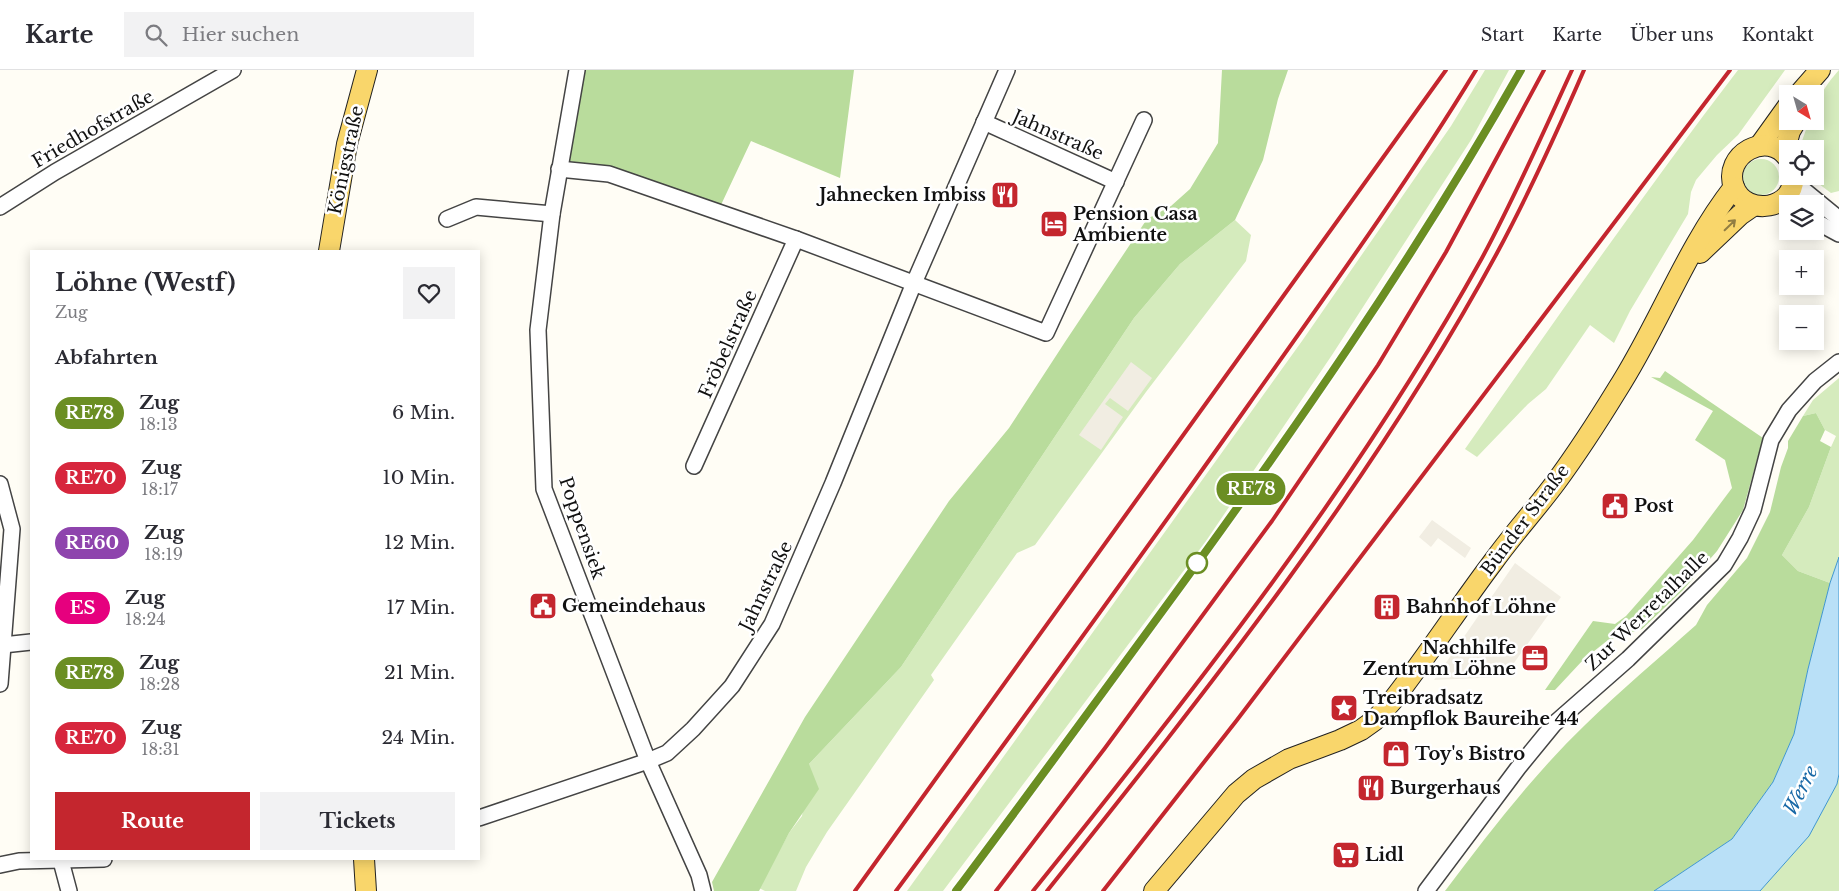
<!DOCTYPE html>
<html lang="de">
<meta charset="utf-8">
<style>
body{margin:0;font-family:"Libre Baskerville",serif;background:#f2f2f3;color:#2b2b33;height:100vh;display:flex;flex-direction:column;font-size:19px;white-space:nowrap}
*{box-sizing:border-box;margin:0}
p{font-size:16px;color:#7c7c81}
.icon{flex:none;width:28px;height:28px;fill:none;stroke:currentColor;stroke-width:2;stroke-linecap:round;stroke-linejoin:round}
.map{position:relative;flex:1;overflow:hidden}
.details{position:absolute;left:30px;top:180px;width:450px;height:610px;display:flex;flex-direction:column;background:#fff;border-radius:0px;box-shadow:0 2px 12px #0003}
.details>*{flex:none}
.badge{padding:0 10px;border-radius:16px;font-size:18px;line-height:32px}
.needle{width:32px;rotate:143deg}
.fabs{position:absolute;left:1779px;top:15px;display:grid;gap:10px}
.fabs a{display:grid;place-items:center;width:45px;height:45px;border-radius:0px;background:#fff;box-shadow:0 2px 12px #0003;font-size:25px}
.map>.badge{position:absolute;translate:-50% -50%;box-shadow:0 0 0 2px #fff}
h2{padding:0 25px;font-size:19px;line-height:45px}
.round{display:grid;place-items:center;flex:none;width:52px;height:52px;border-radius:0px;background:#f2f2f3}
.headline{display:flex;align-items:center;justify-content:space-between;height:85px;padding:0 25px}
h1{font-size:24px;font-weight:800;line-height:38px}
.cta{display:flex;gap:10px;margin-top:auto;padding:10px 25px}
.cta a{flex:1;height:58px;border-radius:0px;background:#c4262e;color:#fff;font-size:20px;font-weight:800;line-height:58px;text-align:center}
.cta a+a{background:#f2f2f3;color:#2b2b33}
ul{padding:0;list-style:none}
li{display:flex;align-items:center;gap:15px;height:65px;padding:0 25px}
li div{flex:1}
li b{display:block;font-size:19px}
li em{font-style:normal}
li .badge{min-width:55px;font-weight:700;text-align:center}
header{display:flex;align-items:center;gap:30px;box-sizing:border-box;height:70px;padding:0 25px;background:#fff;border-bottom:1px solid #e1e1e2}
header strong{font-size:24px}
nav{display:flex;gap:28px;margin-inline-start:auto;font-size:18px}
.search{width:350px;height:45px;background:#f2f2f3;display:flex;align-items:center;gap:12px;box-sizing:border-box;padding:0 18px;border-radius:0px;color:#7c7c81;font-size:19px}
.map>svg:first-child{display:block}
</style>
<header>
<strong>Karte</strong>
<div class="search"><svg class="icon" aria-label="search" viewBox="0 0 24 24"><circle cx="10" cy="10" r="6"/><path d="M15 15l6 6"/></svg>Hier suchen</div>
<nav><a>Start</a><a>Karte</a><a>Über uns</a><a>Kontakt</a></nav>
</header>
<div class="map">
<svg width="1839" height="821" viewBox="0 0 1839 821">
<rect width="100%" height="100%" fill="#fffdf5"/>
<g fill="#d5ebbd">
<path d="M 1485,0 L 1509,0 L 1471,70 L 1332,285 L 1206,471 L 943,821 L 907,821 L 1302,271 L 1451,56 Z"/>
<path d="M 1738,0 L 1785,0 L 1738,65 L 1717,85 L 1696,110 L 1691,122 L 1688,144 L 1630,241 L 1614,273 L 1590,255 L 1546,319 L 1528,334 L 1477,387 L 1465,379 C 1554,252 1643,124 1738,0 Z"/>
<path d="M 1839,0 L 1839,121 L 1831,123 L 1819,114 L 1813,106 L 1815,106 L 1815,79 L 1802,71 L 1809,51 L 1815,51 C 1815,30 1825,16 1839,0 Z"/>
<circle cx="1761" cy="107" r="18"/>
<path d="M 1235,150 L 1251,165 L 1246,191 L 1146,322 L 1035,475 L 1017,483 L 931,605 L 934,610 L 827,762 L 806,797 L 796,821 L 765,821 L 759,818 L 789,763 L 802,746 L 809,694 L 901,597 L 1134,248 L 1180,194 Z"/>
<path d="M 1839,308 L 1839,487 L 1830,513 L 1798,501 L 1782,485 L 1809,437 L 1831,377 L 1836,366 L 1825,360 L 1816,343 L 1803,346 L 1813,330 Z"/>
<path d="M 1839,704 L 1839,821 L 1760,821 L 1809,766 L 1837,714 Z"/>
</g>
<g fill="#b9dc9c">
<path d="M 582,0 L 854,0 L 840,108 L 751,71 L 720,137 L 614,98 L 561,90 Z"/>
<path d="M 1222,0 L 1288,0 L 1278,29 L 1263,90 L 1235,150 L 1180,194 L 1134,248 L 901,597 L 809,694 L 819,719 L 789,763 L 759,821 L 714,821 L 712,812 L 805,647 L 949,431 L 1009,358 L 1065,272 L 1147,149 L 1171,136 L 1190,119 L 1218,73 Z"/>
<path d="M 1665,301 L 1763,368 L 1743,440 L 1717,481 L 1683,520 L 1642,559 L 1608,570 L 1583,590 L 1555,620 L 1545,620 L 1593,551 L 1615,554 L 1626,546 L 1693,470 L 1732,418 L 1725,390 L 1695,370 L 1713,341 L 1651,307 L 1660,308 Z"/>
<path d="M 1816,343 L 1825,360 L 1820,371 L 1831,377 L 1809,437 L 1782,485 L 1798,501 L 1830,513 L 1808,599 L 1794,664 L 1773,712 L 1732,769 L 1654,821 L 1445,821 C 1488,764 1534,704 1585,655 C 1621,620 1659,588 1696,555 L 1707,535 L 1747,488 L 1770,442 L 1781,397 L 1788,378 L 1788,371 L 1803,346 Z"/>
</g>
<g fill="#f1ede2">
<path d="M 1131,292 L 1152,308 L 1128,341 L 1110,328 L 1105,334 L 1123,347 L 1101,380 L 1079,365 Z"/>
<path d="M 1432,450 L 1471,478 L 1465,488 L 1438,468 L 1431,477 L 1419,467 Z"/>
<path d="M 1515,493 L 1561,527 L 1504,607 L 1434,610 Z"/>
</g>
<path fill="#b9e0f7" stroke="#3f96cf" d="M 1839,487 L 1839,704 L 1837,714 L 1809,766 L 1760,821 L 1654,821 L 1732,769 L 1773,712 L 1794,664 L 1808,599 L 1830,513 Z"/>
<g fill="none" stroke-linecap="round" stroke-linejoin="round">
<defs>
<g id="minor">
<path d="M 577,0 L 552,144 L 538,260 L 544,419 L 648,691 L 699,805 L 703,821"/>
<path d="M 984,52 L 1116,112"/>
<path d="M 559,99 L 609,104 L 796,169 L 1046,263 L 1144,50"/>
<path d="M 1794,112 L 1839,149"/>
<path d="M 0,137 L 55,102 L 233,0"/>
<path d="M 447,149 L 476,137 L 552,144"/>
<path d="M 1815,151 L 1839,164"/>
<path d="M 694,396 L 796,169"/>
<path d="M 0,414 L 12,459 L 0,614"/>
<path d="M 3,575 L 31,572"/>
<path d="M 479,748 L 648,691 L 667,683 L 693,659 L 732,616 L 772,554 L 833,413 L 914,213 L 1007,0"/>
<path d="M 61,791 L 69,821"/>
<path d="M 0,795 L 19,791 L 104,789"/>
<path d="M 1426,821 L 1518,698 L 1554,654 L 1628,589 L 1724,495 L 1740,468 L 1753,440 L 1771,370 L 1789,340 L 1815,311 L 1839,292"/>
</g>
<g id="major">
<path d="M 1799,24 L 1820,0"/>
<path d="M 1760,75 L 1788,36"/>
<path d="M 1784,83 L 1790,61 L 1796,51"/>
<path d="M 1788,88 C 1768,59 1722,85 1734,117 C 1746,148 1796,139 1793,106"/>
<path d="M 329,181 L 347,74 L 367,0"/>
<path d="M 1700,183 L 1740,145 L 1753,136"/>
<path d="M 364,789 L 366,821"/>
<path d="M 1154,821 L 1236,724 L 1254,709 L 1289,689 L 1340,670 L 1361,660 L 1375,650 L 1393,630 C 1428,585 1459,537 1493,492 C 1513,464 1536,439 1556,412 C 1578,382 1598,351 1617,320 C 1659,255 1686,178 1734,117"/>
</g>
</defs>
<use href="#minor" stroke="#444" stroke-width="18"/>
<use href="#major" stroke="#222" stroke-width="22"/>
<use href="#minor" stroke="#fff" stroke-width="15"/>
<use href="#major" stroke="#f9d66b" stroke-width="20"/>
<g stroke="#c4262e" stroke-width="4">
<path d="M 855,821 L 1446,0"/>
<path d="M 896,821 C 1015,660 1133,498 1249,334 C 1327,224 1406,115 1476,0"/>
<path d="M 956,821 C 1154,555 1357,290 1521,0"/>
<path d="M 996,821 L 1105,678 L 1272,451 L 1378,295 L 1446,182 L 1544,0"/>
<path d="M 1033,821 C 1195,620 1356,415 1482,188 C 1515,127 1543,63 1572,0"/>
<path d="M 1047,821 C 1209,618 1373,412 1497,183 C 1529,124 1557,62 1584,0"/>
<path d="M 1103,821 L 1237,650 L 1730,0"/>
</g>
</g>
<defs><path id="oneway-shaft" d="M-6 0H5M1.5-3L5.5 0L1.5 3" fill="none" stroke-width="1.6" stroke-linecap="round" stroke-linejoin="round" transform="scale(1.25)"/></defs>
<use stroke="#917d42" href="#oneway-shaft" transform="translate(1730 155) rotate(-44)"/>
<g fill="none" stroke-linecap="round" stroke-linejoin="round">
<defs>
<path id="line" d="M 956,821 C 1025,729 1093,636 1161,543 C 1290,367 1414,189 1521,0"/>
</defs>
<use href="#line" stroke="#fff" stroke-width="11"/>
<use href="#line" stroke="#6b8e23" stroke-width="8"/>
</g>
<defs>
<symbol id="restaurant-square" viewBox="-11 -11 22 22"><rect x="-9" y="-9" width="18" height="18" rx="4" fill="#c4262e" stroke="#fff"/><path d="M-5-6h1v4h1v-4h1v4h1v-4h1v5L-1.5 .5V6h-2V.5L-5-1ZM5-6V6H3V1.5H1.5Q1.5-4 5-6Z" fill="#fff"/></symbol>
<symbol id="hotel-square" viewBox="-11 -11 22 22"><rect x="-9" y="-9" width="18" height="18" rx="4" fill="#c4262e" stroke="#fff"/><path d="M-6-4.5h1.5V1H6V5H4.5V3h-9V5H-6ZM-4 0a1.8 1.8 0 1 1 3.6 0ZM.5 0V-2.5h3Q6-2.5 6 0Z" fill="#fff"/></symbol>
<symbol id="civic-square" viewBox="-11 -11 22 22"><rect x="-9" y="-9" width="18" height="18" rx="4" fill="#c4262e" stroke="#fff"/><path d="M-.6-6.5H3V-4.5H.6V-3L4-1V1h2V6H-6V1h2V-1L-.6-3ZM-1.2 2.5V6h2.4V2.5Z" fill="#fff"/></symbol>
<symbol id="building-square" viewBox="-11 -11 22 22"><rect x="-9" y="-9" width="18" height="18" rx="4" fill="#c4262e" stroke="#fff"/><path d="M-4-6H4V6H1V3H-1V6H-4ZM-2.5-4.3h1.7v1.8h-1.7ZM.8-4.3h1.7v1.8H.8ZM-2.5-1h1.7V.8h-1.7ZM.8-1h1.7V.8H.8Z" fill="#fff"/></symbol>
<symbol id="office-square" viewBox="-11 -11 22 22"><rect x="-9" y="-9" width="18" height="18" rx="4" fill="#c4262e" stroke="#fff"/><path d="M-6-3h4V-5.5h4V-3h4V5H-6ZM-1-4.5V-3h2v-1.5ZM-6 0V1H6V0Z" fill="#fff"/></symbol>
<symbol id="sight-square" viewBox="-11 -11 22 22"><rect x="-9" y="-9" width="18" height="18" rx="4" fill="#c4262e" stroke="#fff"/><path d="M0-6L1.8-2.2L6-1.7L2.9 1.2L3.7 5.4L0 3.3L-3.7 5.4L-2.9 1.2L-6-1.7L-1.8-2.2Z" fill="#fff"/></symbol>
<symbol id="shop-square" viewBox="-11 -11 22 22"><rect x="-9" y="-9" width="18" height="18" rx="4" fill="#c4262e" stroke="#fff"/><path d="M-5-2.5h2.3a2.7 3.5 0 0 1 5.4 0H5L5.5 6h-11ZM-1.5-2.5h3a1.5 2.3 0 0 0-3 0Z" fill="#fff"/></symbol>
<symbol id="supermarket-square" viewBox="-11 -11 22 22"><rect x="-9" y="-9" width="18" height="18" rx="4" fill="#c4262e" stroke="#fff"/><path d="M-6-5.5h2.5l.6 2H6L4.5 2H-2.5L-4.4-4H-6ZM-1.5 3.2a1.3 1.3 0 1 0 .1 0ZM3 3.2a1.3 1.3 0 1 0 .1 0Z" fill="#fff"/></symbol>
</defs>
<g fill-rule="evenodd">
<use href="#restaurant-square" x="989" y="109" width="32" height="32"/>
<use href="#hotel-square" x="1038" y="138" width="32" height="32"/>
<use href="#civic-square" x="1599" y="420" width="32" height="32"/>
<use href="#civic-square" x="527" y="520" width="32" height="32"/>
<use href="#building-square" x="1371" y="521" width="32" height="32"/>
<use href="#office-square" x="1519" y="572" width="32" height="32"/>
<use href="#sight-square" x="1328" y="622" width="32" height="32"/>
<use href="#shop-square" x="1380" y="668" width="32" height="32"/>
<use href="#restaurant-square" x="1355" y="702" width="32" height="32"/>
<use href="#supermarket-square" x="1330" y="769" width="32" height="32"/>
</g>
<circle fill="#fff" stroke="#6b8e23" stroke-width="2.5" cx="1197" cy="493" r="10"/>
<g text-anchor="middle" stroke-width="5" stroke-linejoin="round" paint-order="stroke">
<g font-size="18" fill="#111" stroke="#fff">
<text transform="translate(93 59) rotate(-30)" y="6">Friedhofstraße</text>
<text transform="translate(1058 65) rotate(24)" y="6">Jahnstraße</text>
<text transform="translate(346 90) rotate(-78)" y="6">Königstraße</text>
<text transform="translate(728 274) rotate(-66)" y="6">Fröbelstraße</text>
<text transform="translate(1525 450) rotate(-53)" y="6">Bünder Straße</text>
<text transform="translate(582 458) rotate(71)" y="6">Poppensiek</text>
<text transform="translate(766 516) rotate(-64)" y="6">Jahnstraße</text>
<text transform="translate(1647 541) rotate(-44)" y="6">Zur Werretalhalle</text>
</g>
<g font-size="18" font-weight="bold" fill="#111" stroke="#fff" text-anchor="start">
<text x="986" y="131" text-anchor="end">Jahnecken Imbiss</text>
<text x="1073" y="150">Pension Casa<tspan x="1073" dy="21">Ambiente</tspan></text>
<text x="1634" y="442">Post</text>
<text x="562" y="542">Gemeindehaus</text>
<text x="1406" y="543">Bahnhof Löhne</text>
<text x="1516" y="584" text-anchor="end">Nachhilfe<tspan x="1516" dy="21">Zentrum Löhne</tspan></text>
<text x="1363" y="634">Treibradsatz<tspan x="1363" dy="21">Dampflok Baureihe 44</tspan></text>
<text x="1415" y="690">Toy's Bistro</text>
<text x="1390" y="724">Burgerhaus</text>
<text x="1365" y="791">Lidl</text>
</g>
<g font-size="19" font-style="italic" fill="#1768a6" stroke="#fff">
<text transform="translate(1800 720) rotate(-63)" y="7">Werre</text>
</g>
</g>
</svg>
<div class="fabs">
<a><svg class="needle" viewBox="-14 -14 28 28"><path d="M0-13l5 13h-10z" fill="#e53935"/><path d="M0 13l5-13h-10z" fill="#7c7c81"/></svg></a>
<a><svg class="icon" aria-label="locate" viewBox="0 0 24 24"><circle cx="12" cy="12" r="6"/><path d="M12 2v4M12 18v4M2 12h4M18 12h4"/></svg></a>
<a><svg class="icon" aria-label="layers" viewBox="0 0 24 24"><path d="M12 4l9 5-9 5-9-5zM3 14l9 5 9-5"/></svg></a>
<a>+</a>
<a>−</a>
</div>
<b class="badge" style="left:1251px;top:419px;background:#6b8e23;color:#fff">RE78</b>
<section class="details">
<div class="headline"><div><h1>Löhne (Westf)</h1><p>Zug</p></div><a class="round"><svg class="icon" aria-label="heart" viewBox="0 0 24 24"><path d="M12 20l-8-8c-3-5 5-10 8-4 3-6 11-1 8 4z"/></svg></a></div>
<h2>Abfahrten</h2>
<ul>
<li><span class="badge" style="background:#6b8e23;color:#fff">RE78</span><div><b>Zug</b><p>18:13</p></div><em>6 Min.</em></li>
<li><span class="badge" style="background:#d7263d;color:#fff">RE70</span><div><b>Zug</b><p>18:17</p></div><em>10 Min.</em></li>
<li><span class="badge" style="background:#8e44ad;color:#fff">RE60</span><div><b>Zug</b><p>18:19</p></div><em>12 Min.</em></li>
<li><span class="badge" style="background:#e6007e;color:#fff">ES</span><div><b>Zug</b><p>18:24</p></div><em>17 Min.</em></li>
<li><span class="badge" style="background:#6b8e23;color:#fff">RE78</span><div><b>Zug</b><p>18:28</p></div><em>21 Min.</em></li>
<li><span class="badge" style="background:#d7263d;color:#fff">RE70</span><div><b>Zug</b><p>18:31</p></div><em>24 Min.</em></li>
</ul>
<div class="cta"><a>Route</a><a>Tickets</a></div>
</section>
</div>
